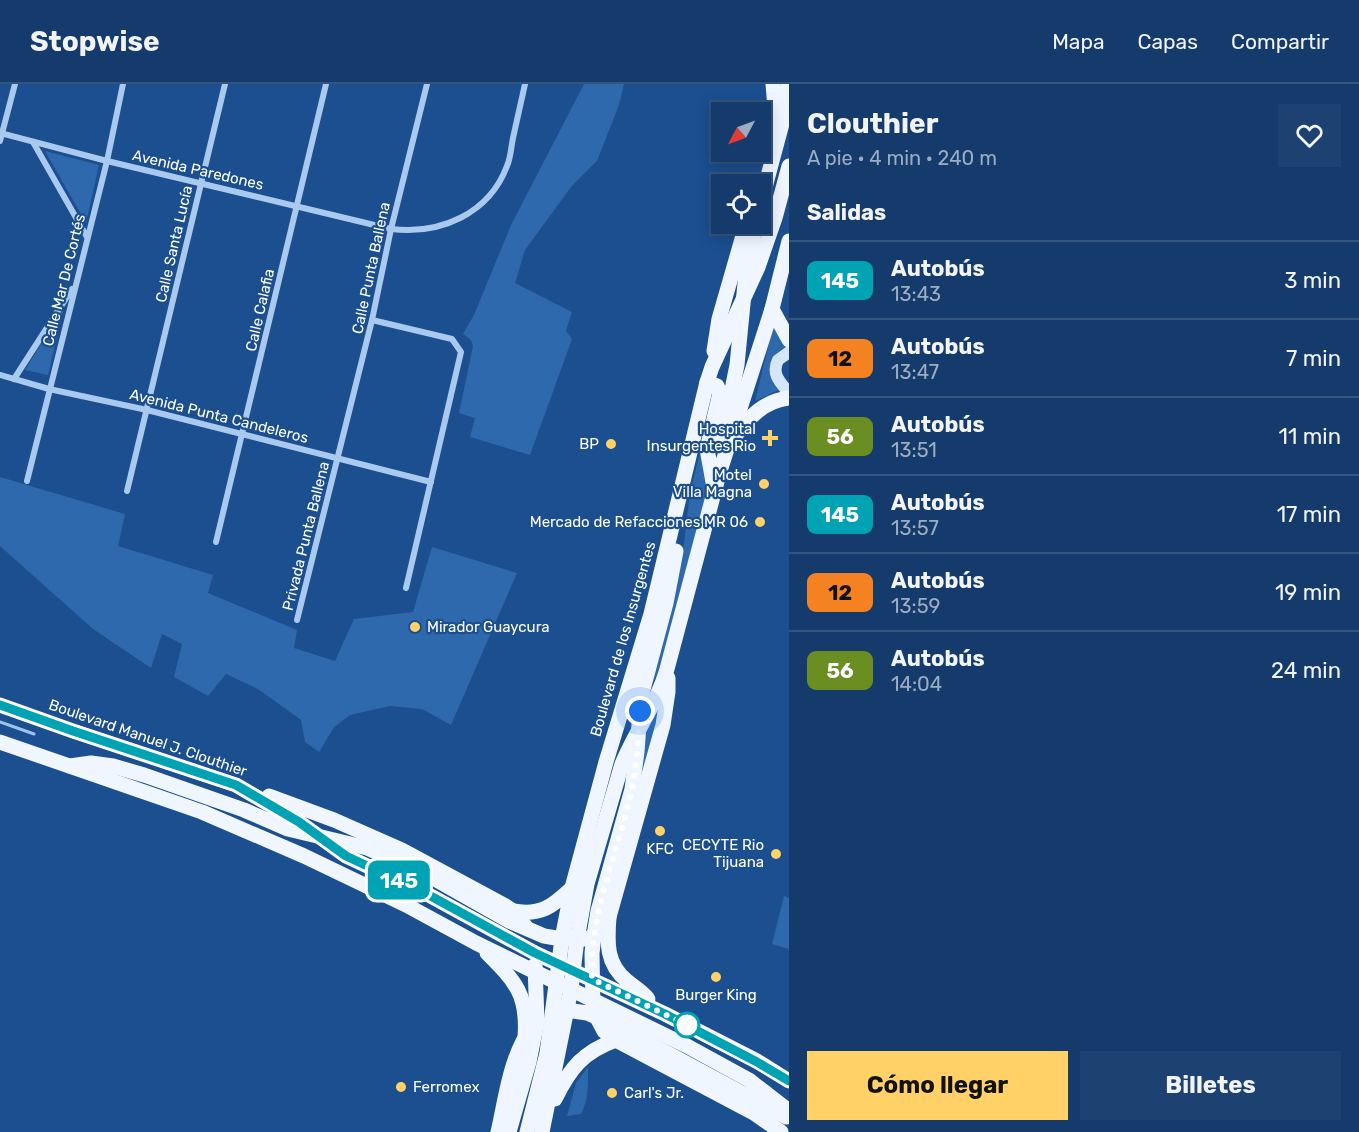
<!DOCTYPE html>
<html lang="es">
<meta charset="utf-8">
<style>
body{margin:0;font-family:Rubik,sans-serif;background:#1d4271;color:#f1f3f6;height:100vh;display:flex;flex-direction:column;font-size:22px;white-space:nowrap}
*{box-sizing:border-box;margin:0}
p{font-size:20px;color:#9dadc1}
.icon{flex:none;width:33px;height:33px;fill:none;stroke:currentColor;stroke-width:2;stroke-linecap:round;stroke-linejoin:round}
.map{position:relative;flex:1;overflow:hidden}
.side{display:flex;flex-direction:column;background:#143b6b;width:570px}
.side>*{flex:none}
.badge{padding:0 12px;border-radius:9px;font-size:21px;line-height:39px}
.needle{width:39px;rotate:229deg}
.fabs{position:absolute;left:711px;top:18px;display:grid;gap:12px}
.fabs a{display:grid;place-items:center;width:60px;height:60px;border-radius:0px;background:#143b6b;box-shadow:0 3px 15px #0003,0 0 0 2px #33557e;font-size:30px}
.you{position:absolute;width:30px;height:30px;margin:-15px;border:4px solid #fff;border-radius:50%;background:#1a73e8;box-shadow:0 0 0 9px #1a73e833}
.map>.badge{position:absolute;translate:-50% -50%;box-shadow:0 0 0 3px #fff}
h2{padding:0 18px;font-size:22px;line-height:54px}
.round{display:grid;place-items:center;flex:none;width:63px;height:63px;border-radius:0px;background:#1d4271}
.headline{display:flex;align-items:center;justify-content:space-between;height:102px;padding:0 18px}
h1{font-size:28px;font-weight:700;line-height:45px}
.button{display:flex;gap:12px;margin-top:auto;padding:12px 18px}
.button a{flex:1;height:69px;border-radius:0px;background:#ffd166;color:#111;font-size:24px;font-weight:700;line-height:69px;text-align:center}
.button a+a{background:#1d4271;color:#f1f3f6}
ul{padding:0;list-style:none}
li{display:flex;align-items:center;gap:18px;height:78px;padding:0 18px;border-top:2px solid #33557e}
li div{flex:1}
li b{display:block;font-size:22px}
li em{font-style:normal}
li .badge{min-width:66px;font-weight:700;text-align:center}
header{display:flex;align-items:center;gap:36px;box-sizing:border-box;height:84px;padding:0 30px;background:#143b6b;border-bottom:2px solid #33557e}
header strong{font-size:28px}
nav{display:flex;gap:33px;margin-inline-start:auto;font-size:21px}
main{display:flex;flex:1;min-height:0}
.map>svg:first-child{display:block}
</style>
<header>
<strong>Stopwise</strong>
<nav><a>Mapa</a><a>Capas</a><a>Compartir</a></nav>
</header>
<main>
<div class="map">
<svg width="789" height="1048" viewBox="0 0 789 1048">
<rect width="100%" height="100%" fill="#1b4f8f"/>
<g fill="#2e69ad">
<path d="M 584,0 L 624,0 L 619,21 L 597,77 L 571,103 L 525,166 L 515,199 L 572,228 L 566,247 L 572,255 L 530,371 L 470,353 L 475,334 L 459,329 L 473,262 L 471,256 L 463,250 L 474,231 L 511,141 Z"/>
<path d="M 45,67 L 99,81 L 86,139 Z"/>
<path d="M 64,223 L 48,291 L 25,286 Z"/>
<path d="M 774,239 L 785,263 C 767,274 765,291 779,306 L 755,317 Z"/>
<path d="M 700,369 L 707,411 L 659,588 L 651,601 L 684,460 L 690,408 Z"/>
<path d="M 0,393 L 125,430 L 118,462 L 213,491 L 208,509 L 297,546 L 294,564 L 335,577 L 354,535 L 413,528 L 432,463 L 517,489 L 451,641 L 422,625 L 390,622 L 350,631 L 334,643 L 319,668 L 305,658 L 301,636 L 258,605 L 226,590 L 208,612 L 174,593 L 182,560 L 162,550 L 151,584 L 93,545 L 0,462 Z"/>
<path d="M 664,613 L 638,705 L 645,644 Z"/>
<path d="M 784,812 L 789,814 L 789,865 L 772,860 Z"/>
<path d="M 588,983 C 588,1000 589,1015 581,1030 L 567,1032 L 576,999 Z"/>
</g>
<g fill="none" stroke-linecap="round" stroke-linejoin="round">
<path stroke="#9cc4f0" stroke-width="3" d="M 0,638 L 34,650"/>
<g stroke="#a9c9ee" stroke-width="6">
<path d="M 0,49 L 107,77 L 391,145 C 440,151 489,130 507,82 C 511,73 511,63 513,54 C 517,36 521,18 525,0"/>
<path d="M 0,57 L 15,0"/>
<path d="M 33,58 L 87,153"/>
<path d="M 372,236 L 452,255 L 461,268 L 406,504"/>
<path d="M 0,291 L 49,305 L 147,326 L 431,398"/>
<path d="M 14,295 L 72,205"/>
<path d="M 27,397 L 107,77 L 123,0"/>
<path d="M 127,407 L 225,0"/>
<path d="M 216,458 L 326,0"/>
<path d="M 297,536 L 372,236 L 391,145 L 427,0"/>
</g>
<path stroke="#d6e6fa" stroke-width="12" d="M 789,268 L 778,276 C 771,290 780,298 789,309"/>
<g stroke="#f0f6ff" stroke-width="15">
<path d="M 772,39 L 775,24 L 773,0"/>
<path d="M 760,122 L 783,36 L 788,0"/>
<path d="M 772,225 L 789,256"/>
<path d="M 714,267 L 719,235 L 744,148"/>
<path d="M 707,298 L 717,302 L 720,309 L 707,365 L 714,404"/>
<path d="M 735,352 C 749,333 764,317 789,314"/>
<path d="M 722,355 L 737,281 L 747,179 L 756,140"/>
<path d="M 676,467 L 666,519 L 641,613 L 637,668 L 632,705 L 598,827 L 594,852 L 592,869 L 593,926 L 604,947 L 616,956 L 754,1029 L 781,1048"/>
<path d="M 0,621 L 73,647 L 236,701 L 299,738 L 346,772 L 427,810 L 535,869 L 665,930 L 757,977 L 789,997"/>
<path d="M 0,658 L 202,728 L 304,772 L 406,821 L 476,859 L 687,962 L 749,996 L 789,1027"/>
<path d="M 70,682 L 91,679 L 113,682 L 144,691 L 244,726 L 288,745 L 367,764 L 433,794 L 509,837 L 544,852 L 562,855 L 585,855 L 594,852 L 609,833 L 663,641 L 668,608 L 668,594"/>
<path d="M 269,712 L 334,736 L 402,766 L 504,821 L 513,827 L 526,843"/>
<path d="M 513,827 C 541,832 553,822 572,804"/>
<path d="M 609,833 C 607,859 606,880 627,897 C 634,903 643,908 648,915"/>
<path d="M 487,869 C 516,898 528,911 525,953"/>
<path d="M 557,927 L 567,926 L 587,929 L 621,944 L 786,1033"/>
<path d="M 555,1015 C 570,984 583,968 616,956"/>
<path d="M 498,1048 C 506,1014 510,971 533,942"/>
<path d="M 509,1048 L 529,978 L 537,937 L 535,881"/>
<path d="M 527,1048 L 547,969 L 562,855 L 572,804 L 606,678 L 651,530 L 707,298 L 712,283 L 758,183 L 775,134 L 789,82"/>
<path d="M 542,1048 L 571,905 L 577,855 L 587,800 L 622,680 C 635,648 657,619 667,585 L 719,390 L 772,225 L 789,157"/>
</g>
</g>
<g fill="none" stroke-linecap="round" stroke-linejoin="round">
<defs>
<path id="line" d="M 0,621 L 73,647 L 236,701 L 299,738 L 346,772 L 427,810 L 535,869 L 665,930 L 757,978 L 789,997"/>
</defs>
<use href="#line" stroke="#fff" stroke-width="14"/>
<use href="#line" stroke="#00a3b4" stroke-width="9"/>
<path stroke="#fff" stroke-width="6" stroke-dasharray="0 10.8" d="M 640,627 C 638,653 637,679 632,705 C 618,769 589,829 592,895 L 687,941"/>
</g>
<g fill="#ffd166" stroke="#1b4f8f" stroke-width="2">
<path d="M767 345h6v6h6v6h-6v6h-6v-6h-6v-6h6z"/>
<circle cx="611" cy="360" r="6"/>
<circle cx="764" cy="400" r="6"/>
<circle cx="760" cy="438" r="6"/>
<circle cx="415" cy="543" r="6"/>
<circle cx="660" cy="747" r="6"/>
<circle cx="776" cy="770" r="6"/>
<circle cx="716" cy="893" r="6"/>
<circle cx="401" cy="1003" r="6"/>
<circle cx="612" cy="1009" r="6"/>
</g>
<circle fill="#fff" stroke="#00a3b4" stroke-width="3" cx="687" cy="941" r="12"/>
<g text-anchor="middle" stroke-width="4.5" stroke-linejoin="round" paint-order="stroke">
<g font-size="15" fill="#fff" stroke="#1b4f8f">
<text transform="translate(198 86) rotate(13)" y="5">Avenida Paredones</text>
<text transform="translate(174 160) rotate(-77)" y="5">Calle Santa Lucía</text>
<text transform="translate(371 184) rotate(-78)" y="5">Calle Punta Ballena</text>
<text transform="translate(64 196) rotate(-76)" y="5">Calle Mar De Cortés</text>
<text transform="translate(260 226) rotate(-77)" y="5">Calle Calafia</text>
<text transform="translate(219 332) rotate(14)" y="5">Avenida Punta Candeleros</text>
<text transform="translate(306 452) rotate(-76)" y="5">Privada Punta Ballena</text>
<text transform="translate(623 555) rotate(-74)" y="5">Boulevard de los Insurgentes</text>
<text transform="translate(148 654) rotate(19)" y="5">Boulevard Manuel J. Clouthier</text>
</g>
<g font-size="15" fill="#fff" stroke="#1b4f8f" text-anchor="end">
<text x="756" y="350">Hospital<tspan x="756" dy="17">Insurgentes Rio</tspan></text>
<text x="599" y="365">BP</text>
<text x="752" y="396">Motel<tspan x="752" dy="17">Villa Magna</tspan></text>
<text x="748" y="443">Mercado de Refacciones MR 06</text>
<text x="427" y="548" text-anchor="start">Mirador Guaycura</text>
<text x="764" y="766">CECYTE Rio<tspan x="764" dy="17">Tijuana</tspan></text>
<text x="660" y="770" text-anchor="middle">KFC</text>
<text x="716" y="916" text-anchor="middle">Burger King</text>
<text x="413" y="1008" text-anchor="start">Ferromex</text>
<text x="624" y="1014" text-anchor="start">Carl's Jr.</text>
</g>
</g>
</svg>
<div class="fabs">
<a><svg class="needle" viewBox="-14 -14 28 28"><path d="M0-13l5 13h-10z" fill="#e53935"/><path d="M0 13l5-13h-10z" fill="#9dadc1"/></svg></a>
<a><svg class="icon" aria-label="locate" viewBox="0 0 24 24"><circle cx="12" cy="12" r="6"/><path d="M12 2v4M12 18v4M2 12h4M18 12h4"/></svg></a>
</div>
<div class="you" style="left:640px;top:627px"></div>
<b class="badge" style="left:399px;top:796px;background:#00a3b4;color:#fff">145</b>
</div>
<section class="side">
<div class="headline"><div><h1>Clouthier</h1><p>A pie · 4 min · 240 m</p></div><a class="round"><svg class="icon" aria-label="heart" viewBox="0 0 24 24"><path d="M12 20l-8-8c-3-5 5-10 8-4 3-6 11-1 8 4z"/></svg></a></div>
<h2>Salidas</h2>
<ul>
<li><span class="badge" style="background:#00a3b4;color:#fff">145</span><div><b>Autobús</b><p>13:43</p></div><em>3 min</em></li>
<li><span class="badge" style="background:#f58220;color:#111">12</span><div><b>Autobús</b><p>13:47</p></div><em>7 min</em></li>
<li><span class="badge" style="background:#6b8e23;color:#fff">56</span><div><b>Autobús</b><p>13:51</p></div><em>11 min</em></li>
<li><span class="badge" style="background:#00a3b4;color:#fff">145</span><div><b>Autobús</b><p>13:57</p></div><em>17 min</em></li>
<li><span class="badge" style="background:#f58220;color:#111">12</span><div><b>Autobús</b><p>13:59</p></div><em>19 min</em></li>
<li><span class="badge" style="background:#6b8e23;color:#fff">56</span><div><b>Autobús</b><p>14:04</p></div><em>24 min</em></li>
</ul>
<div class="button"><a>Cómo llegar</a><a>Billetes</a></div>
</section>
</main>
